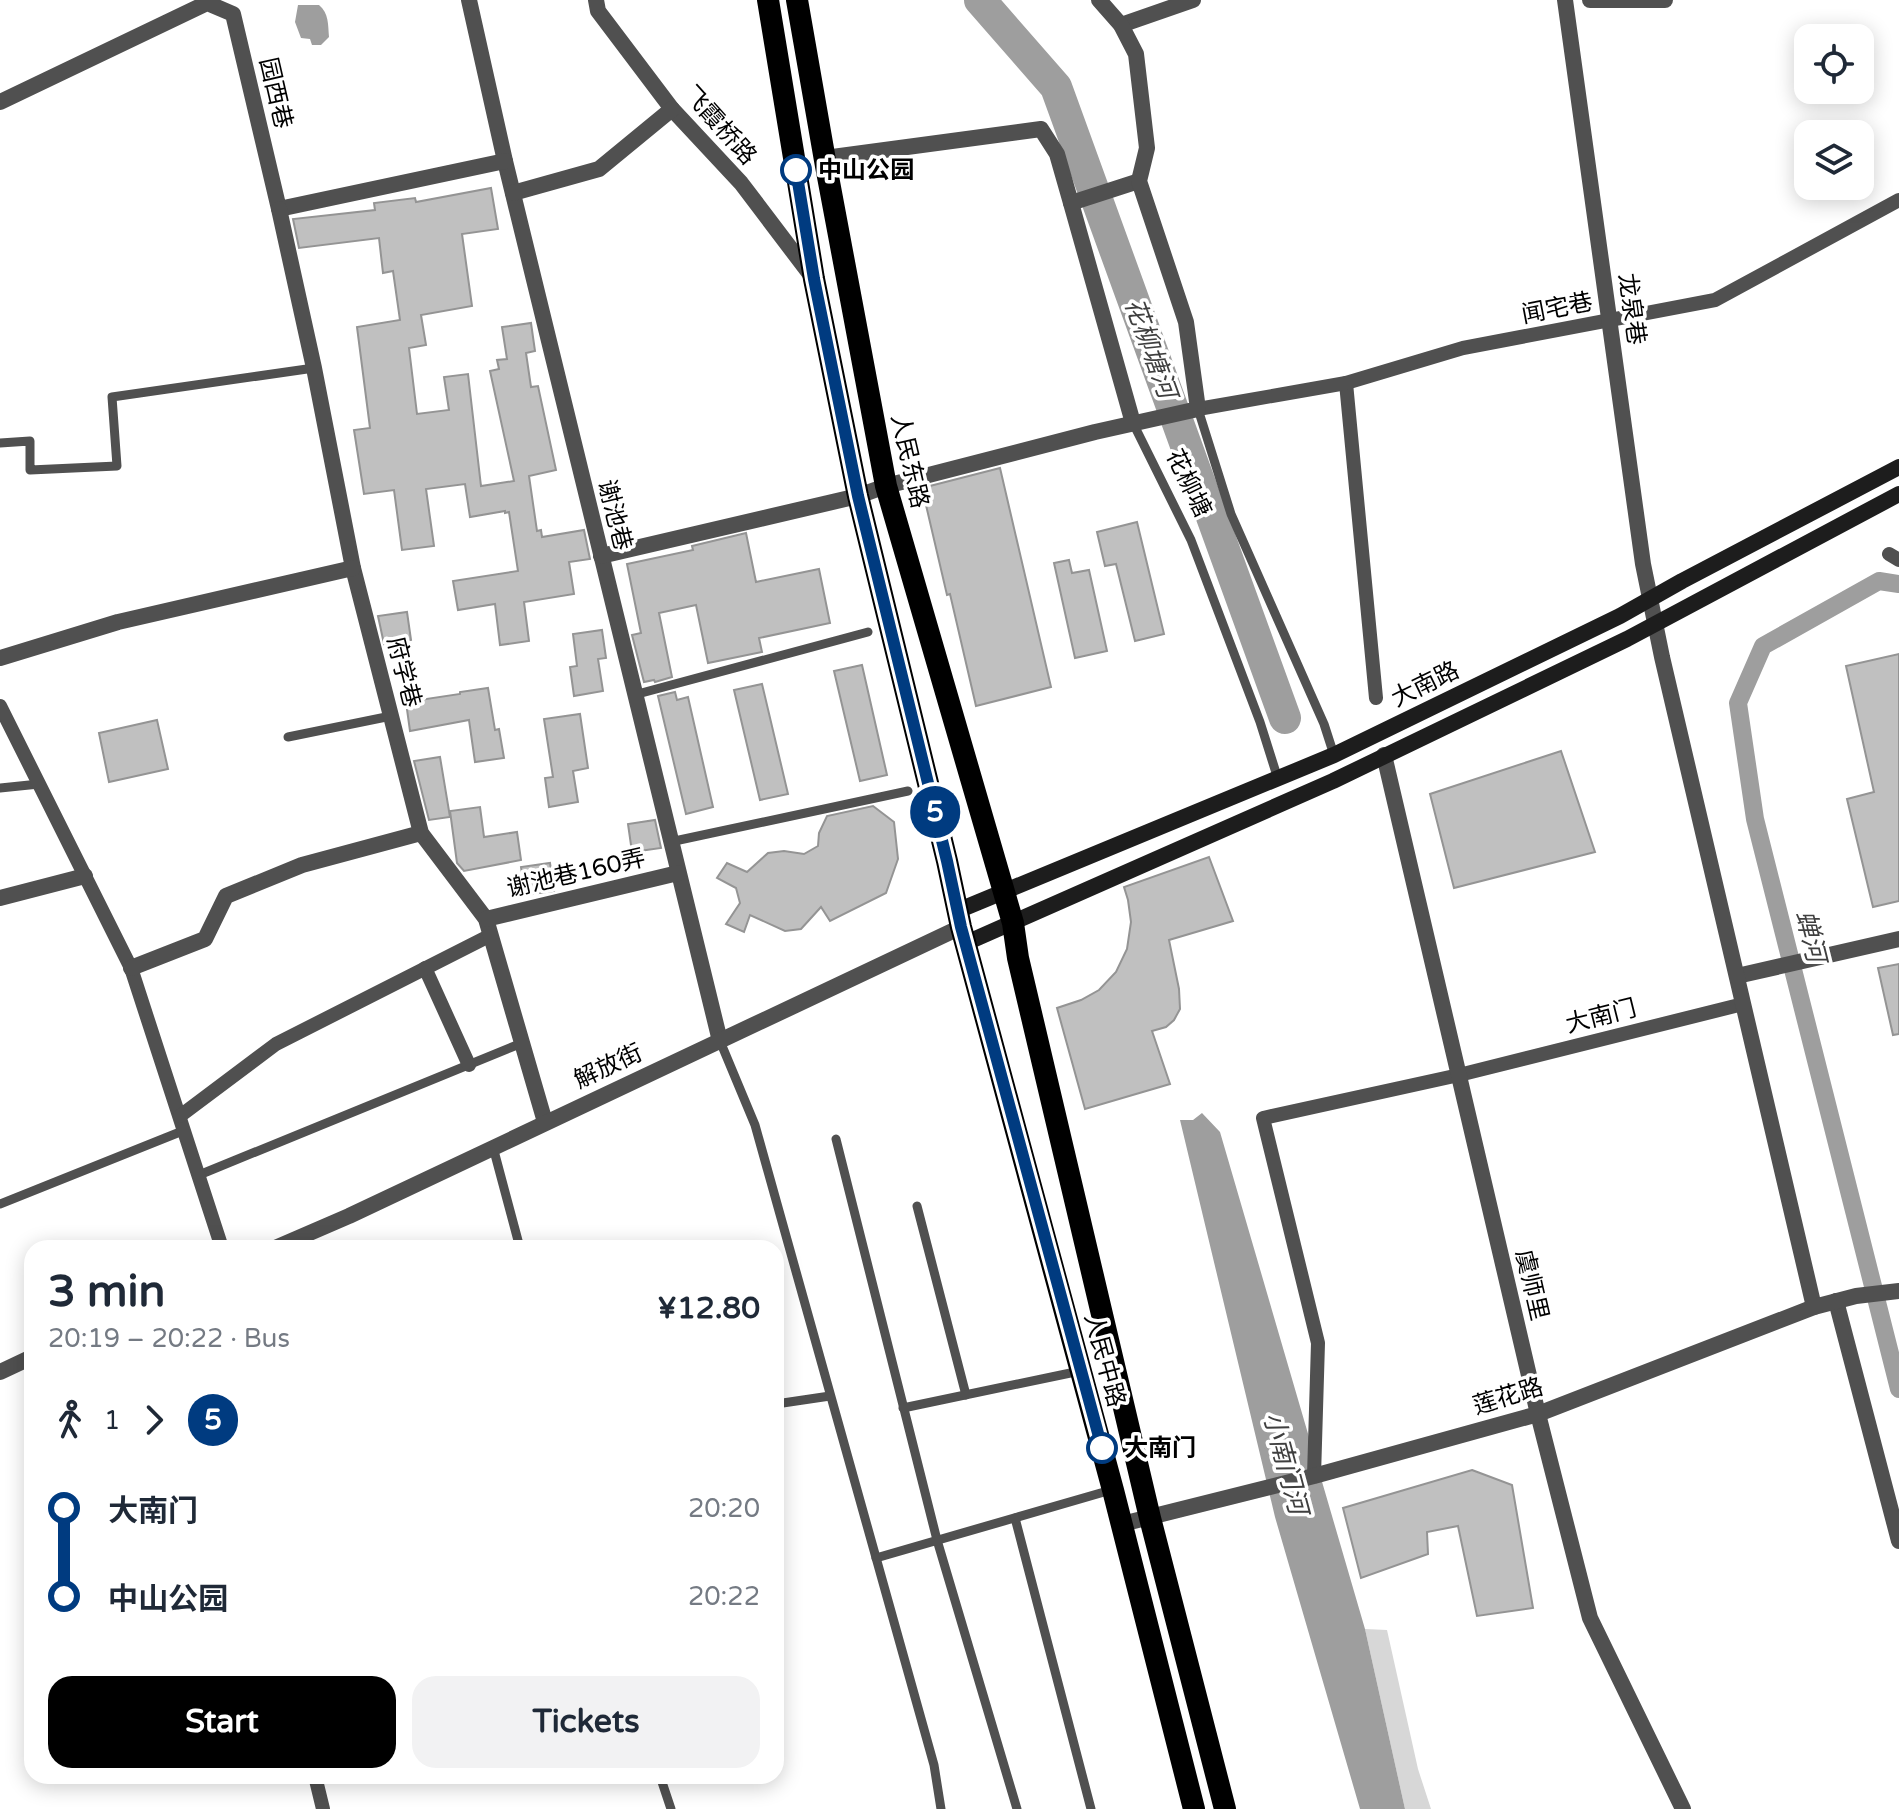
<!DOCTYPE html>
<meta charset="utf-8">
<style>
body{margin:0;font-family:"Varela Round","Noto Sans SC",sans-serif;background:#f2f2f3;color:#1f2937;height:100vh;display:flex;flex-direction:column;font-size:30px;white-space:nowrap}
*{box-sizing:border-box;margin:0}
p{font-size:26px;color:#747a83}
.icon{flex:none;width:44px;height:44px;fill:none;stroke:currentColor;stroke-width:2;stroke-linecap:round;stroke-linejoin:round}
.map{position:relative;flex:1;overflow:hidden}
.details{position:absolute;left:24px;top:1240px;width:760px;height:544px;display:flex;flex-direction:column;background:#fff;border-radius:24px;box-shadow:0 4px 20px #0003}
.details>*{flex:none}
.badge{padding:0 16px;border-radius:26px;font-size:28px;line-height:52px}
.tools{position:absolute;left:1794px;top:24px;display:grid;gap:16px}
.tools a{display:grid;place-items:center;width:80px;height:80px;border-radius:16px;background:#fff;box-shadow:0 4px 20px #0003;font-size:40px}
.map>.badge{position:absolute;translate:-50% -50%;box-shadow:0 0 0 4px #fff}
.legs{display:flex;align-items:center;gap:12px;height:88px;padding:0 24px;font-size:26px}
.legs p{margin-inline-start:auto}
.summary{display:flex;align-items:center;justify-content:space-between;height:136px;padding:0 24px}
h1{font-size:44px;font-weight:800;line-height:60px}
.button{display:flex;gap:16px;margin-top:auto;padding:16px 24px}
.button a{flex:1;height:92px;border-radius:24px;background:#000;color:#fff;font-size:32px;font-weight:800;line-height:92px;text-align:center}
.button a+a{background:#f2f2f3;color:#1f2937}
ul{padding:0 24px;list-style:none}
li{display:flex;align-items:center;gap:28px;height:88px;font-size:30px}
li i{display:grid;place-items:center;width:12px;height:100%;margin:0 10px;background:currentColor}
li i::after{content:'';width:20px;height:20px;margin:-10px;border:6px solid;border-radius:50%;background:#fff}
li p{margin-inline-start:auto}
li:first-child i{background:linear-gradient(#0000 50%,currentColor 0)}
li:last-child i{background:linear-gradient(currentColor 50%,#0000 0)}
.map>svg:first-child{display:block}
</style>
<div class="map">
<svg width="1899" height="1809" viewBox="0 0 1899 1809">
<rect width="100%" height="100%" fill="#fff"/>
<path fill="#d7d7d7" d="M 1365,1629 L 1387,1630 L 1418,1769 L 1431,1809 L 1405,1809 Z"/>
<g fill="#9e9e9e">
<path d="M 298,5 L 319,5 C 329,13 328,25 329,37 L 321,45 L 312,45 L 310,39 L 301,38 L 295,22 Z"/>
<path d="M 1202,1113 L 1220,1132 L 1365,1629 L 1405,1809 L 1360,1809 L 1275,1517 L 1180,1120 L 1193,1120 Z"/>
</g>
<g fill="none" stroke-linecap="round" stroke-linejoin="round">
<path stroke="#9e9e9e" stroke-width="18" d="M 1899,584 L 1879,581 L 1763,646 L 1738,703 L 1755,819 L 1899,1389"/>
<path stroke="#9e9e9e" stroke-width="32" d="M 980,0 L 1056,87 L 1285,718"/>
</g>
<g fill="#c0c0c0" stroke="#949494" stroke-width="2">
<path d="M 491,188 L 498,229 L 462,234 L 472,306 L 421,315 L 426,345 L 409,348 L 417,414 L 449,410 L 444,377 L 468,374 L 481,486 L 514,481 L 490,371 L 499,369 L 497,360 L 507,359 L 502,327 L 531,323 L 535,351 L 526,353 L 531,387 L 538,386 L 556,470 L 529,476 L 537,531 L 541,530 L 542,537 L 584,530 L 590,559 L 569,562 L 574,594 L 524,602 L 529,641 L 500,645 L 495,604 L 458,610 L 453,581 L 518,571 L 509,512 L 505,513 L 505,511 L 470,517 L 465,484 L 426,489 L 434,546 L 402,550 L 394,490 L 364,494 L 354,430 L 370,428 L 357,327 L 400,320 L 393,271 L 383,273 L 379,238 L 299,248 L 293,219 L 375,210 L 374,203 L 415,198 L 416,202 Z"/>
<path d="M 1000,468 L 1051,687 L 976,706 L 950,594 L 947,595 L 922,488 Z"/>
<path d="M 1137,522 L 1164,634 L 1135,641 L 1116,564 L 1105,566 L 1097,532 Z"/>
<path d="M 746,533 L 756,582 L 819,569 L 830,623 L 759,638 L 762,652 L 708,663 L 696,605 L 659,613 L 672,677 L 655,682 L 654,680 L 644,682 L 632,635 L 641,633 L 627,564 L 693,550 L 692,546 Z"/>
<path d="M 1069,560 L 1072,573 L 1089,570 L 1107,651 L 1075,658 L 1054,563 Z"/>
<path d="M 407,612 L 411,640 L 384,644 L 378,616 Z"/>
<path d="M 602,630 L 606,658 L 598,659 L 603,691 L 574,696 L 570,667 L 577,666 L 573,634 Z"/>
<path d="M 1899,654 L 1899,901 L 1873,907 L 1847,799 L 1874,792 L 1846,666 Z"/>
<path d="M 862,665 L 887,775 L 860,781 L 834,671 Z"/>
<path d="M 762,684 L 788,794 L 760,800 L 734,690 Z"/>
<path d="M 488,688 L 495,730 L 499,729 L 504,758 L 475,762 L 469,720 L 410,731 L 406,702 L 460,694 L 460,692 Z"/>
<path d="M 675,692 L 677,700 L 688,697 L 713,807 L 686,814 L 658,696 Z"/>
<path d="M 580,714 L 588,768 L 573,771 L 578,802 L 549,807 L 545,778 L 553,777 L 544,719 Z"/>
<path d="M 157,720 L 168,769 L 109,782 L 99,733 Z"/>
<path d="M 1561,751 L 1595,852 L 1454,888 L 1430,794 Z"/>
<path d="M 440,757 L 450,817 L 429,820 L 414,761 Z"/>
<path d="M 873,806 L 894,822 L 898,859 L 886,893 L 830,921 L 821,907 L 801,929 L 785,931 L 750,915 L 744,932 L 726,924 L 740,903 L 736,888 L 717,878 L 727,863 L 747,872 L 768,853 L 784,851 L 804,854 L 818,846 L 819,833 L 827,816 Z"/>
<path d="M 480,807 L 484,837 L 517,832 L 521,860 L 464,871 L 457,863 L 450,811 Z"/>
<path d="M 655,820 L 661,848 L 632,852 L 628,824 Z"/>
<path d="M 1209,857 L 1233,921 L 1169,940 L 1179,989 L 1180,1009 L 1174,1020 L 1166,1027 L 1152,1031 L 1170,1084 L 1085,1109 L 1057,1008 L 1081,1000 L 1099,990 L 1116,972 L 1127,949 L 1131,922 L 1128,900 L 1124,887 Z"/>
<path d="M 550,863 L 554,891 L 525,895 L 521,867 Z"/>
<path d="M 1899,964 L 1899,1034 L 1893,1035 L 1878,968 Z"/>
<path d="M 1472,1470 L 1512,1485 L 1533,1608 L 1477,1616 L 1458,1526 L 1427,1532 L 1428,1554 L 1361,1578 L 1343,1508 Z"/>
</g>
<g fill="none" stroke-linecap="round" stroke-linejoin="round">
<g stroke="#505050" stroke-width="9">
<path d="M 1198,409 L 1231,514 L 1324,724 L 1334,755"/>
<path d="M 1133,423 L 1191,540 L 1260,722 L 1278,779"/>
<path d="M 0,443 L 30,441 L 30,470 L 117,466 L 112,397 L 314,368"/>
<path d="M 634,695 L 868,632"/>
<path d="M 288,737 L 391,716"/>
<path d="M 0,788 L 39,784"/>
<path d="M 670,842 L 908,791"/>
<path d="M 720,1041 L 755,1125 L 934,1765 L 941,1809"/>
<path d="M 836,1139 L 937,1540 L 1017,1809"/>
<path d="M 493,1147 L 520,1248"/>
<path d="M 199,1175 L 522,1043"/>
<path d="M 0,1204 L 185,1130"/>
<path d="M 917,1206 L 966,1395"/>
<path d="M 776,1404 L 830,1396"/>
<path d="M 903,1408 L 1080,1371"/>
<path d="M 1015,1518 L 1091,1809"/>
<path d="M 876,1558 L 1111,1490"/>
<path d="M 660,1776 L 671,1809"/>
</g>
<g stroke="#505050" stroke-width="14">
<path d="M 1346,383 L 1376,698"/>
<path d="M 1198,409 L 1346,383 L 1463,348 L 1715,300 L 1899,200"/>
<path d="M 1889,554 L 1899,560"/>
<path d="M 0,706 L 131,968 L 222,1248"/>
<path d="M 425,968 L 469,1065"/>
<path d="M 180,1116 L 276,1044 L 491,935"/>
<path d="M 1314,1476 L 1318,1343 L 1263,1118 L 1459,1075 L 1743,1004"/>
<path d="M 315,1776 L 323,1809"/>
</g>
<g stroke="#505050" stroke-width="16">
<path d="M 469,0 L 505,161 L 720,1041"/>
<path d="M 596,0 L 598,11 L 672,109 L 741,183 L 813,278"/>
<path d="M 1590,0 L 1665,0"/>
<path d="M 1121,25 L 1193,0"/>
<path d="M 0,102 L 207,3 L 233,14 L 279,209 L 505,161"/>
<path d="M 825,158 L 1041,129 L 1057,154 L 1071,203"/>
<path d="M 513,193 L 599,169 L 672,109"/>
<path d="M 279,209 L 314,368 L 353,568 L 421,833 L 486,919 L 545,1122"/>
<path d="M 1133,423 L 1071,203 L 1139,181"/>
<path d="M 601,556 L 858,496 L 886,486 L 1095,432 L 1198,409 L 1186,322 L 1139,181 L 1147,148 L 1136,54 L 1121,25 L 1099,0"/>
<path d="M 0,658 L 118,622 L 353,568"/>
<path d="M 0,898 L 85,876"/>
<path d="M 486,919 L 678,873"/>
<path d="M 131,968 L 205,939 L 226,896 L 302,865 L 421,833"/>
<path d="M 1737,976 L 1899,939"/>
<path d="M 1836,1301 L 1899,1541"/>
</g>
<g stroke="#505050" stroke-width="16">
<path d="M 1565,0 L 1643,564 L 1662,657 L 1814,1307"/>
<path d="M 1384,755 L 1538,1414 L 1590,1618 L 1683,1809"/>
<path d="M 275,1248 L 349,1216 L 961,927"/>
<path d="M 0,1372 L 32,1357"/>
<path d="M 1122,1524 L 1314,1476 L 1538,1414 L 1814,1307 L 1856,1296 L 1899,1291"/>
</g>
<g stroke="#1d1d1d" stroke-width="16">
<path d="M 957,911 L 1334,755 L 1620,616 L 1682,581 L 1899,467"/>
<path d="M 966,943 L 1333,781 L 1627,639 L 1899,494"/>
</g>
<g stroke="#000" stroke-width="22">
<path d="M 768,0 L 814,279 L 858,496 L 947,861 L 961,927 L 1113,1490 L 1194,1809"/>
<path d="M 797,0 L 826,166 L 886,486 L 1013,923 L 1018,958 L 1150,1518 L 1225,1809"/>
</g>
</g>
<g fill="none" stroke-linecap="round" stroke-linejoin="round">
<defs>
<path id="line-1" d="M 796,170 L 814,279 L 858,496 L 947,861 L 961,927 L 1102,1448"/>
</defs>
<use href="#line-1" stroke="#fff" stroke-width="18"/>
<use href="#line-1" stroke="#003b80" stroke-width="12"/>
</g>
<g fill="#fff" stroke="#003b80" stroke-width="4">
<circle cx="796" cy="170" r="14"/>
<circle cx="1102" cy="1448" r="14"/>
</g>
<g text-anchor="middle" stroke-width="7" stroke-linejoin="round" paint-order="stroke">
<g font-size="24" fill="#000" stroke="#fff">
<text transform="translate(276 93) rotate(77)" y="8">园西巷</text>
<text transform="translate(720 125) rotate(48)" y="8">飞霞桥路</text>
<text transform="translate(1557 308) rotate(-11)" y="8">闻宅巷</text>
<text transform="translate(1632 309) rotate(82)" y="8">龙泉巷</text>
<text transform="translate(910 461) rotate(77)" y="8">人民东路</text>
<text transform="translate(1189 483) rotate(64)" y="8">花柳塘</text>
<text transform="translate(615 515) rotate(76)" y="8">谢池巷</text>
<text transform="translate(404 672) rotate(76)" y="8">府学巷</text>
<text transform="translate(1425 684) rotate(-26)" y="8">大南路</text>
<text transform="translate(576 873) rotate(-13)" y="8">谢池巷160弄</text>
<text transform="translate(1601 1016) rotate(-14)" y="8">大南门</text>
<text transform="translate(608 1066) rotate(-25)" y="8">解放街</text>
<text transform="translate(1532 1285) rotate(77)" y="8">虞师里</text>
<text transform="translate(1105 1360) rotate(75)" y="8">人民中路</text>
<text transform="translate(1508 1396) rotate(-17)" y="8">莲花路</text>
</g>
<g font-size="24" font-weight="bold" fill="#000" stroke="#fff" text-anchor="start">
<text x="818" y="178">中山公园</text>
<text x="1124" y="1456">大南门</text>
</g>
<g font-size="26" font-style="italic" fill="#3f3f3f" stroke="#fff">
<text transform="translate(1151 348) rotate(70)" y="9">花柳塘河</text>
<text transform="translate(1811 936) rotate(76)" y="9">蝉河</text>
<text transform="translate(1286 1463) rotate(75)" y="9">小南门河</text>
</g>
</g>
</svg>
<div class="tools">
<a><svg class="icon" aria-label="locate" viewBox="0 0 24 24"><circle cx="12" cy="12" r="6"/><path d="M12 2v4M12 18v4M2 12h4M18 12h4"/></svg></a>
<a><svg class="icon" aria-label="layers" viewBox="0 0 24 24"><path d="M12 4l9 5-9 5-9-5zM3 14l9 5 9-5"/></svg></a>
</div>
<b class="badge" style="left:935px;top:812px;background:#003b80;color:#fff">5</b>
<section class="details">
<div class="summary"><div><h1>3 min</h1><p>20:19 – 20:22 · Bus</p></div><b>¥12.80</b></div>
<div class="legs"><svg class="icon" aria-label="walk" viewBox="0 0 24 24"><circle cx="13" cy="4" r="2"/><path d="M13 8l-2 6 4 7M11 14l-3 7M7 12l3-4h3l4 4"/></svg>1<svg class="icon" aria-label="forward" viewBox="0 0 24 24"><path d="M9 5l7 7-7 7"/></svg><b class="badge" style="background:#003b80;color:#fff">5</b></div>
<ul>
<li><i style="color:#003b80"></i><b>大南门</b><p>20:20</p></li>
<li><i style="color:#003b80"></i><b>中山公园</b><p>20:22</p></li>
</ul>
<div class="button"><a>Start</a><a>Tickets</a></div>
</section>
</div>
